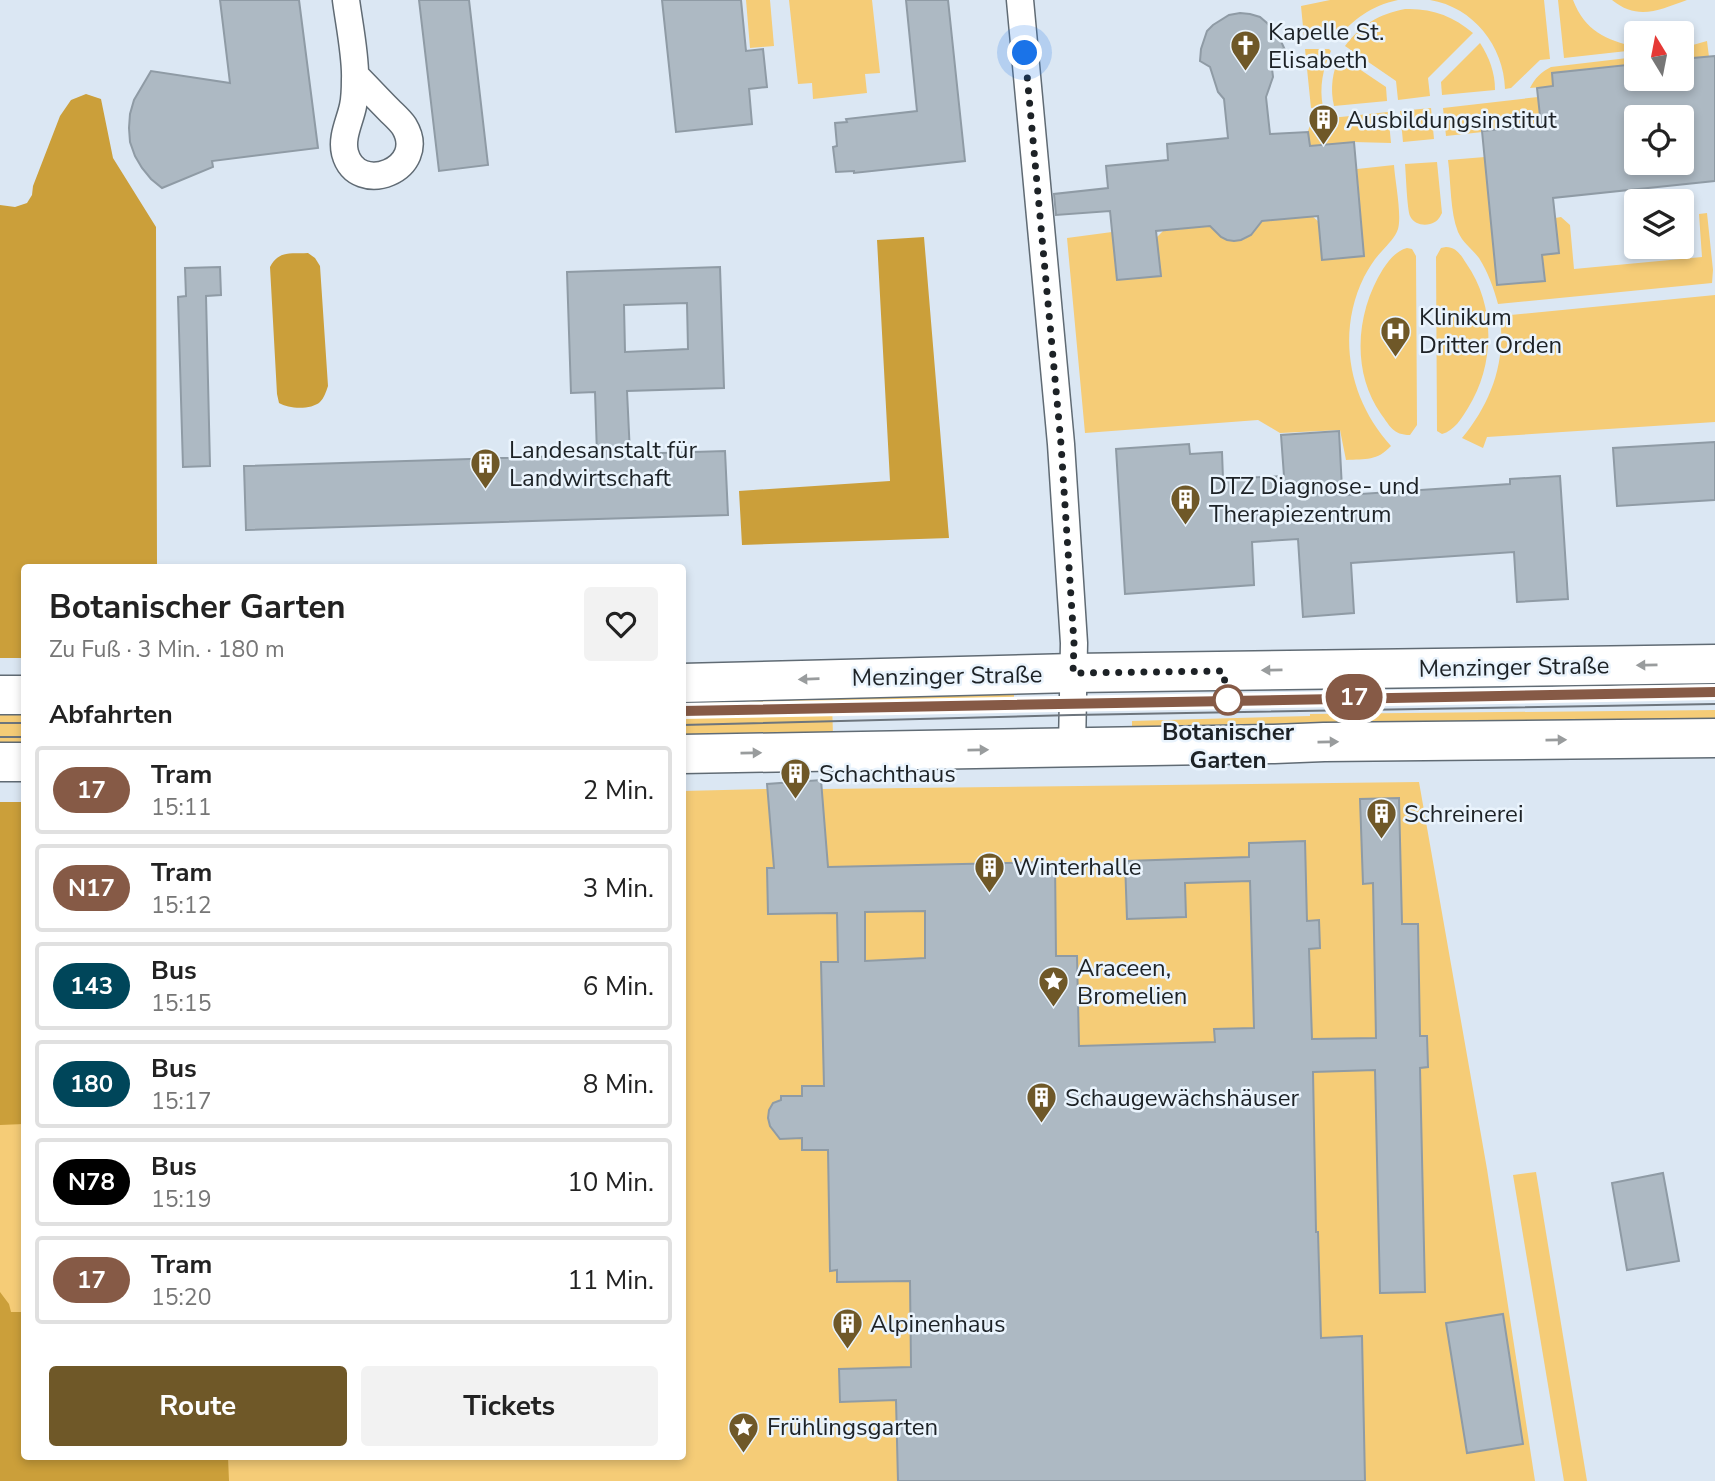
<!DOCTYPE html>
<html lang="de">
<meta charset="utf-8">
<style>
body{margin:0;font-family:"Nunito Sans",sans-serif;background:#f2f2f2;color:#222;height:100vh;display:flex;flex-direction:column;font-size:26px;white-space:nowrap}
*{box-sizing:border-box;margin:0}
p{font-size:23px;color:#767676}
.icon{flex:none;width:38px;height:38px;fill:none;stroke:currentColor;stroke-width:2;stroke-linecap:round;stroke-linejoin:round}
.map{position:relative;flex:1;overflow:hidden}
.details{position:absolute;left:21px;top:564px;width:665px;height:896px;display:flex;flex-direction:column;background:#fff;border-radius:7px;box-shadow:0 4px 10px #0003}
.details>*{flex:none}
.badge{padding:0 14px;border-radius:23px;font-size:24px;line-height:46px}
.needle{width:46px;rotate:350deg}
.buttons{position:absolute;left:1624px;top:21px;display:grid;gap:14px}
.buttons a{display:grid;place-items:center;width:70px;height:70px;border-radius:7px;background:#fff;box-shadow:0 4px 10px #0003;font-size:35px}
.you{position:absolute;width:35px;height:35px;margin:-18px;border:5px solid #fff;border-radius:50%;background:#1a73e8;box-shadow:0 0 0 10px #1a73e833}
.map>.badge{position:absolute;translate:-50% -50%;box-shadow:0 0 0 4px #fff}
h2{padding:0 28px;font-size:26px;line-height:63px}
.round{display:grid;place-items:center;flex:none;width:74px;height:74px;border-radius:7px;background:#f2f2f2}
.summary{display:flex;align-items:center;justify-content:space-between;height:119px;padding:0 28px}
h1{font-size:33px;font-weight:700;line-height:52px}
.primary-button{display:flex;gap:14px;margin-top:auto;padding:14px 28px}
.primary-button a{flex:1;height:80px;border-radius:7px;background:#6f5828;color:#fff;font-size:28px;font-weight:700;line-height:80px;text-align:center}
.primary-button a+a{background:#f2f2f2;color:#222}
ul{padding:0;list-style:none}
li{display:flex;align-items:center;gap:21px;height:88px;margin:0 14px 10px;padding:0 14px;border:4px solid #e0e0e0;border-radius:7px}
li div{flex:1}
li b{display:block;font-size:26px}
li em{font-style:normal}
li .badge{min-width:77px;font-weight:700;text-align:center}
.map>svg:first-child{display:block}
</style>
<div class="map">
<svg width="1715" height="1481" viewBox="0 0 1715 1481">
<rect width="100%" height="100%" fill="#dbe7f3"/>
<g fill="#f5cc77">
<path d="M 746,0 L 770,0 L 774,46 L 750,48 Z"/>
<path d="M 789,0 L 872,0 L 880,73 L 865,74 L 867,93 L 813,99 L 812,83 L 798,84 Z"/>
<path d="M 1330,0 L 1398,0 C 1371,6 1353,19 1336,40 L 1319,36 L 1304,37 L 1301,6 Z"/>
<path d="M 1430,0 L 1544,0 L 1550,59 L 1540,60 L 1511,88 L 1505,89 C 1504,46 1473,7 1430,0 Z"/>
<path d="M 1558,0 L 1573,0 C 1585,31 1606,40 1636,47 L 1636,50 L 1564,58 Z"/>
<path d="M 1612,0 L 1687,0 C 1659,10 1638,21 1612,0 Z"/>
<path d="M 1405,9 C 1432,8 1453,16 1473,33 L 1428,78 L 1430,96 L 1398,100 L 1396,81 L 1345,46 C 1361,25 1379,14 1405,9 Z"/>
<path d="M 1707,41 L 1709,57 L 1682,59 L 1682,48 Z"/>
<path d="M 1480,43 C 1489,57 1495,72 1495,90 L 1442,95 L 1441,82 Z"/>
<path d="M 1305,49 L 1329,49 L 1331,51 C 1323,68 1319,87 1323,107 L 1311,108 Z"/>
<path d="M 1340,56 L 1386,87 L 1387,101 L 1334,106 C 1330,89 1332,72 1340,56 Z"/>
<path d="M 1636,57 L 1636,64 L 1565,71 L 1566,85 L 1530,88 C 1535,78 1541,72 1551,67 Z"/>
<path d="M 1538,97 L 1539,103 L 1555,124 L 1446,136 L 1443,108 Z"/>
<path d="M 1431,108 L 1434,139 L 1403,142 L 1400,111 Z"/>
<path d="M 1388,112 L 1391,143 L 1354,142 L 1310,146 L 1308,131 L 1312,120 Z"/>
<path d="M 1485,157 L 1498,285 L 1545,281 L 1542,255 L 1559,253 L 1555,218 L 1561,217 L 1570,225 L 1574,269 L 1702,257 L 1699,214 L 1707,213 L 1713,270 L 1712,283 L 1498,304 C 1494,289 1488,272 1479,258 C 1472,249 1463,243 1458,232 C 1450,212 1451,182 1448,160 Z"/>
<path d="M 1437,162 L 1442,213 C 1439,219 1437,222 1430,224 C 1423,226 1414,224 1410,216 C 1407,208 1406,175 1405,164 Z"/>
<path d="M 1394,165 C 1395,181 1402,215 1398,229 C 1395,238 1388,244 1382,251 C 1375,258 1369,268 1364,277 C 1336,334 1349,400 1391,446 C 1377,461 1366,459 1346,460 L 1340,430 L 1280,433 L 1258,420 L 1085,433 L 1067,238 L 1112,232 L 1117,280 L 1160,276 L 1157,237 L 1163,231 L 1213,226 C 1220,239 1235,246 1248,237 C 1253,233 1256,227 1258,222 L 1312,216 L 1319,222 L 1323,260 L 1364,256 L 1357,169 Z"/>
<path d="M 1446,247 C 1456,247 1461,255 1466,263 C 1496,305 1495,365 1468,408 C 1462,418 1454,431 1442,434 L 1437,431 L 1436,257 L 1441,248 Z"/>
<path d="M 1407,248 L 1412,249 L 1416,256 L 1417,425 L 1410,435 C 1393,435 1390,426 1381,414 C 1351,371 1356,312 1383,269 C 1389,260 1396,251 1407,248 Z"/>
<path d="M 1715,295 L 1715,422 L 1487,437 L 1483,448 L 1462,438 C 1491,403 1506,362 1500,316 Z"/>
<path d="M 1014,689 L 1014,698 L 832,701 L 833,736 L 683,739 L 682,698 Z"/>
<path d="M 1715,710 L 1715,719 L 1269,724 L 1198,725 L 1132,731 L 1132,721 L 1310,716 L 1310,714 Z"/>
<rect x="0" y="712" width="24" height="36"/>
<path d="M 821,780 L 822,789 L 1419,782 L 1487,1169 L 1535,1481 L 0,1481 L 0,802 L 24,802 L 24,1456 L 682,1456 L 683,791 L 767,789 L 767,784 Z"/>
<path d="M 1536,1172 L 1587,1481 L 1564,1481 L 1513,1175 Z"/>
</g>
<g fill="#cb9f3a">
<path d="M 86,94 L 101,99 L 113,158 L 156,227 L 157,566 L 24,567 L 24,658 L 0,658 L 0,205 L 15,207 L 27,203 L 32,195 L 33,186 L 60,116 L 71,100 Z"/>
<path d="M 924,237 L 949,538 L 742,545 L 739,491 L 890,481 L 877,240 Z"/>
<path d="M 308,253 L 315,258 L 320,266 L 328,386 C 326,392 324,398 320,402 C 311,410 289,409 279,403 L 277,394 L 270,267 C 279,250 291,254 308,253 Z"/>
<path d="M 0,802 L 24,802 L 24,1124 L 0,1125 Z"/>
<path d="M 0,1292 L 9,1304 L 11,1312 L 24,1312 L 24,1456 L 159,1456 C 181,1463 205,1459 228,1457 L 229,1481 L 0,1481 Z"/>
</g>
<g fill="#adb9c3" stroke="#8f9ba5" stroke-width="2" fill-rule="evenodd">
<path d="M 220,0 L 299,0 L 318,148 L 212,161 L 213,167 L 162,188 L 151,179 L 142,168 L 135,156 L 130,142 L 129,128 L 130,114 L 134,100 L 151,71 L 230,83 Z"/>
<path d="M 419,0 L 469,0 L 488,165 L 439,171 Z"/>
<path d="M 662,0 L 741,0 L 746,51 L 763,49 L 767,87 L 749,89 L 752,124 L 676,132 Z"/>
<path d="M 906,0 L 948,0 L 965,161 L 854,173 L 854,171 L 836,172 L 833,147 L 837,146 L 835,123 L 847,122 L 846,119 L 917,111 Z"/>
<path d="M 1240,13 L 1250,14 L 1260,17 L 1267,23 L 1279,37 L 1285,50 L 1271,60 L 1273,77 L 1266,97 L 1270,134 L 1308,132 L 1310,146 L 1354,142 L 1364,256 L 1322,260 L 1318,216 L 1262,221 L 1251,235 L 1241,240 L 1234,241 L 1227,240 L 1221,237 L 1210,226 L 1156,231 L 1161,276 L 1117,280 L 1110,211 L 1056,215 L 1054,194 L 1108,188 L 1106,166 L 1168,160 L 1167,144 L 1228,138 L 1224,99 L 1218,92 L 1210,67 L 1200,61 L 1201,49 L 1207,31 L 1213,25 L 1229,15 Z"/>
<path d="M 1715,56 L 1715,181 L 1553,198 L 1559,253 L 1542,255 L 1545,281 L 1497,285 L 1482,131 L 1541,125 L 1537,88 L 1553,86 L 1552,73 L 1636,64 L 1636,79 L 1682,79 L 1682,59 ZM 1636,117 L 1682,117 L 1682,163 L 1636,163 Z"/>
<path d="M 220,267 L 221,295 L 206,296 L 210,466 L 183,467 L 178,297 L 186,296 L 185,268 Z"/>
<path d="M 720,267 L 724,388 L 627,391 L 630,454 L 725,451 L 728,515 L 246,530 L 244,466 L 597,455 L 595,392 L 571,393 L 567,272 ZM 687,303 L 688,349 L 625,352 L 624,305 Z"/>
<path d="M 1339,431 L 1342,489 L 1346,489 L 1346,495 L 1510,484 L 1510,479 L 1560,476 L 1568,599 L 1517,602 L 1514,552 L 1351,563 L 1354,613 L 1303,617 L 1298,539 L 1252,542 L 1254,585 L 1125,594 L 1116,449 L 1189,444 L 1190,454 L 1222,452 L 1223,479 L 1284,476 L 1281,435 Z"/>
<path d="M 1715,442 L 1715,500 L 1617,506 L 1613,448 Z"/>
<path d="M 821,780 L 828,867 L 1055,862 L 1056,956 L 1077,956 L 1079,1046 L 1215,1042 L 1214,1029 L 1254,1028 L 1250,881 L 1185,883 L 1186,917 L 1127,919 L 1125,861 L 1249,857 L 1249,843 L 1305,841 L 1307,921 L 1319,920 L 1320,948 L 1309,949 L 1312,1039 L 1376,1038 L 1373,883 L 1363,884 L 1360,799 L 1399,798 L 1402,924 L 1418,924 L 1420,1036 L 1427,1036 L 1428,1067 L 1420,1068 L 1425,1292 L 1380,1293 L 1375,1070 L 1313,1072 L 1316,1232 L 1318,1232 L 1321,1338 L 1362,1336 L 1365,1481 L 898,1481 L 896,1400 L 840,1402 L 839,1369 L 911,1367 L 910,1281 L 837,1282 L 837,1270 L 830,1271 L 828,1150 L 802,1150 L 802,1138 L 780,1139 L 770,1126 L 768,1118 L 769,1110 L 773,1103 L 781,1100 L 781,1096 L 802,1096 L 802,1086 L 824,1086 L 821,962 L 838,962 L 837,913 L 768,914 L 767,868 L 774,868 L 767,784 ZM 925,911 L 925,958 L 865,961 L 865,912 Z"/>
<path d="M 1663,1173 L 1679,1261 L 1627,1270 L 1612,1183 Z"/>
<path d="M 1503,1314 L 1523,1444 L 1467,1453 L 1446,1323 Z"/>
</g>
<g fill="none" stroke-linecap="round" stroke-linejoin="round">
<defs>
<g id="minor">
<path d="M 346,0 C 349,23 356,57 355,79 C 355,88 355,97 353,106 C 350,121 341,137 345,153 C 357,198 430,169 404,126 C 400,120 394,115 389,110 C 378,99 367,87 356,76"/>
<path d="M 1020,0 L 1061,444 L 1074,643 L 1072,748"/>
</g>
<g id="primary">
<path d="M 682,683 L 1073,673 L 1715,664"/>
<path d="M 0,695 L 24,695"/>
<path d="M 682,754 L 1274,744 L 1324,742 L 1715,738"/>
<path d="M 0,762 L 24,762"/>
</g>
</defs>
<use href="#minor" stroke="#606b74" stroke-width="29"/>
<use href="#primary" stroke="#606b74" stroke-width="41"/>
<use href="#minor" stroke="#fff" stroke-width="26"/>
<use href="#primary" stroke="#fff" stroke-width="38"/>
<g stroke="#6d757d" stroke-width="2">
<path d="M 682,711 L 1309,698 L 1715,692"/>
<path d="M 0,723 L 24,723"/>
<path d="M 682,725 L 1073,715 L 1715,704"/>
<path d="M 0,737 L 24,737"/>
</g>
</g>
<defs><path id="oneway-solid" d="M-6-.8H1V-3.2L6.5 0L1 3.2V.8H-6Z" transform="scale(1.75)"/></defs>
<g fill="#999c9d">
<use href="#oneway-solid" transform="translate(1647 665) rotate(179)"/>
<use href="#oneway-solid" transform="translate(1272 670) rotate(179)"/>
<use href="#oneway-solid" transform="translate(809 679) rotate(178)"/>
<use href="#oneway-solid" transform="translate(1556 740) rotate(-1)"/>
<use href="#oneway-solid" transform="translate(1328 742) rotate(-1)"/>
<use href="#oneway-solid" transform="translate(978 750) rotate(-1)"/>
<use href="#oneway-solid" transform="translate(751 753) rotate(-1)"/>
</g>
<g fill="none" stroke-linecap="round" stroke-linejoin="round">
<defs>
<path id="line" d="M 682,711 L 1715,692"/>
</defs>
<use href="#line" stroke="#fff" stroke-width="16"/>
<use href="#line" stroke="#865a46" stroke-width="10"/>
<path stroke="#1d2226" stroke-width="7" stroke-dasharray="0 12.6" d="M 1025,53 L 1061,444 L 1074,643 L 1073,673 L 1223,671 L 1228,700"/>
</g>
<defs>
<symbol id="church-pin" viewBox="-11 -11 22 30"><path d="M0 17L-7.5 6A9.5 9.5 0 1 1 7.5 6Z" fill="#6f5828" stroke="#eaf4fd"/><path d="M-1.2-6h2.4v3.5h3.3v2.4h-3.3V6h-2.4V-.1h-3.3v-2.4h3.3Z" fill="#fff"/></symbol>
<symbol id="building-pin" viewBox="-11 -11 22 30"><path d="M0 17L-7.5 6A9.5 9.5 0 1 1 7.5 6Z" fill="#6f5828" stroke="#eaf4fd"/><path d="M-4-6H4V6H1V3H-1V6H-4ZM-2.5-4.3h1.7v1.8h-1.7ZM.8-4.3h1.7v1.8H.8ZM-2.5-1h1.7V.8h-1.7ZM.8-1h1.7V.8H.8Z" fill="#fff"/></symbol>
<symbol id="hospital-pin" viewBox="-11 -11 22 30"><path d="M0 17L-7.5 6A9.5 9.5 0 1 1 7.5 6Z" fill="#6f5828" stroke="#eaf4fd"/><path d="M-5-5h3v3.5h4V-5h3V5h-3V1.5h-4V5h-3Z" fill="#fff"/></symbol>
<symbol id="sight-pin" viewBox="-11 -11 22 30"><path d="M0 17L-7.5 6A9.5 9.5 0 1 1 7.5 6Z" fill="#6f5828" stroke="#eaf4fd"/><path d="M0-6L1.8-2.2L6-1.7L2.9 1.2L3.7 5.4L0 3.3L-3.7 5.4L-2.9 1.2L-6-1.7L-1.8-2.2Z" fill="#fff"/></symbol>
</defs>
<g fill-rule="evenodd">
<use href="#church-pin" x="1228" y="28" width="35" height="47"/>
<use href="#building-pin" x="1306" y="102" width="35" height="47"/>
<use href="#hospital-pin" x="1378" y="314" width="35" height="47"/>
<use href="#building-pin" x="468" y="446" width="35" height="47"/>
<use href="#building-pin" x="1168" y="482" width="35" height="47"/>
<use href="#building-pin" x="778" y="756" width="35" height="47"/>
<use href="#building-pin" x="1364" y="796" width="35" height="47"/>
<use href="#building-pin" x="972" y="850" width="35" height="47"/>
<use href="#sight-pin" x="1036" y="964" width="35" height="47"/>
<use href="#building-pin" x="1024" y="1080" width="35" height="47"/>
<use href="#building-pin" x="830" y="1306" width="35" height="47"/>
<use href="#sight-pin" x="726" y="1410" width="35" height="47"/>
</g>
<circle fill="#fff" stroke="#865a46" stroke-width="3.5" cx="1228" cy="700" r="14"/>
<g text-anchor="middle" stroke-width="5" stroke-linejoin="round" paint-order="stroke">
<g font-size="24" fill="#1d2226" stroke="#eaf4fd" text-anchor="start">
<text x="1268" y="40">Kapelle St.<tspan x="1268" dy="28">Elisabeth</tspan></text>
<text x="1346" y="128">Ausbildungsinstitut</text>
<text x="1419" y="325">Klinikum<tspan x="1419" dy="28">Dritter Orden</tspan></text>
<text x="509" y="458">Landesanstalt für<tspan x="509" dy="28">Landwirtschaft</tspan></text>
<text x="1209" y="494">DTZ Diagnose- und<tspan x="1209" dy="28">Therapiezentrum</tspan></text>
<text x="819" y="782">Schachthaus</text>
<text x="1404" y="822">Schreinerei</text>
<text x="1013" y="875">Winterhalle</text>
<text x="1077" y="976">Araceen,<tspan x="1077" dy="28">Bromelien</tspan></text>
<text x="1065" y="1106">Schaugewächshäuser</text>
<text x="870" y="1332">Alpinenhaus</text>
<text x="767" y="1435">Frühlingsgarten</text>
</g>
<g font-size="24" fill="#1d2226" stroke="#eaf4fd">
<text transform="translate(1514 667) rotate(-1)" y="8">Menzinger Straße</text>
<text transform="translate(947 676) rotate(-1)" y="8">Menzinger Straße</text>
</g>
<g font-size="24" font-weight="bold" fill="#1d2226" stroke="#eaf4fd">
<text x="1228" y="740">Botanischer<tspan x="1228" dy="28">Garten</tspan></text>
</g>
</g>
</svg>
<div class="buttons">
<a><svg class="needle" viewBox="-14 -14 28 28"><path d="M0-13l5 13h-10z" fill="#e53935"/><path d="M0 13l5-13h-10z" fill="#767676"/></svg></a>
<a><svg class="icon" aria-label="locate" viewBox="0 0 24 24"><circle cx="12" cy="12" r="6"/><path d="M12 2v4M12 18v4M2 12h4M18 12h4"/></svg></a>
<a><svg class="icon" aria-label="layers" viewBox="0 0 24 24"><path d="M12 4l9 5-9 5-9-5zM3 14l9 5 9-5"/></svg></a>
</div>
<div class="you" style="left:1025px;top:53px"></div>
<b class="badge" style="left:1354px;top:697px;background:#865a46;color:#fff">17</b>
<section class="details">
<div class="summary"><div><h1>Botanischer Garten</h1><p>Zu Fuß · 3 Min. · 180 m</p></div><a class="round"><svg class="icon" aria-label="heart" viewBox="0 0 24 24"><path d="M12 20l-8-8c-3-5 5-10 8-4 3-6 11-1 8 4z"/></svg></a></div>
<h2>Abfahrten</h2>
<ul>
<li><span class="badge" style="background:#865a46;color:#fff">17</span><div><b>Tram</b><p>15:11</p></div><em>2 Min.</em></li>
<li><span class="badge" style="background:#865a46;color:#fff">N17</span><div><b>Tram</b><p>15:12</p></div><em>3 Min.</em></li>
<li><span class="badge" style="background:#00465a;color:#fff">143</span><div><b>Bus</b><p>15:15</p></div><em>6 Min.</em></li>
<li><span class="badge" style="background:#00465a;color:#fff">180</span><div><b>Bus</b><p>15:17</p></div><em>8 Min.</em></li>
<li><span class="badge" style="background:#000;color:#fff">N78</span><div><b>Bus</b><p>15:19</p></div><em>10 Min.</em></li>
<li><span class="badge" style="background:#865a46;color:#fff">17</span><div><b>Tram</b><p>15:20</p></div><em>11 Min.</em></li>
</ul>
<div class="primary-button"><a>Route</a><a>Tickets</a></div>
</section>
</div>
